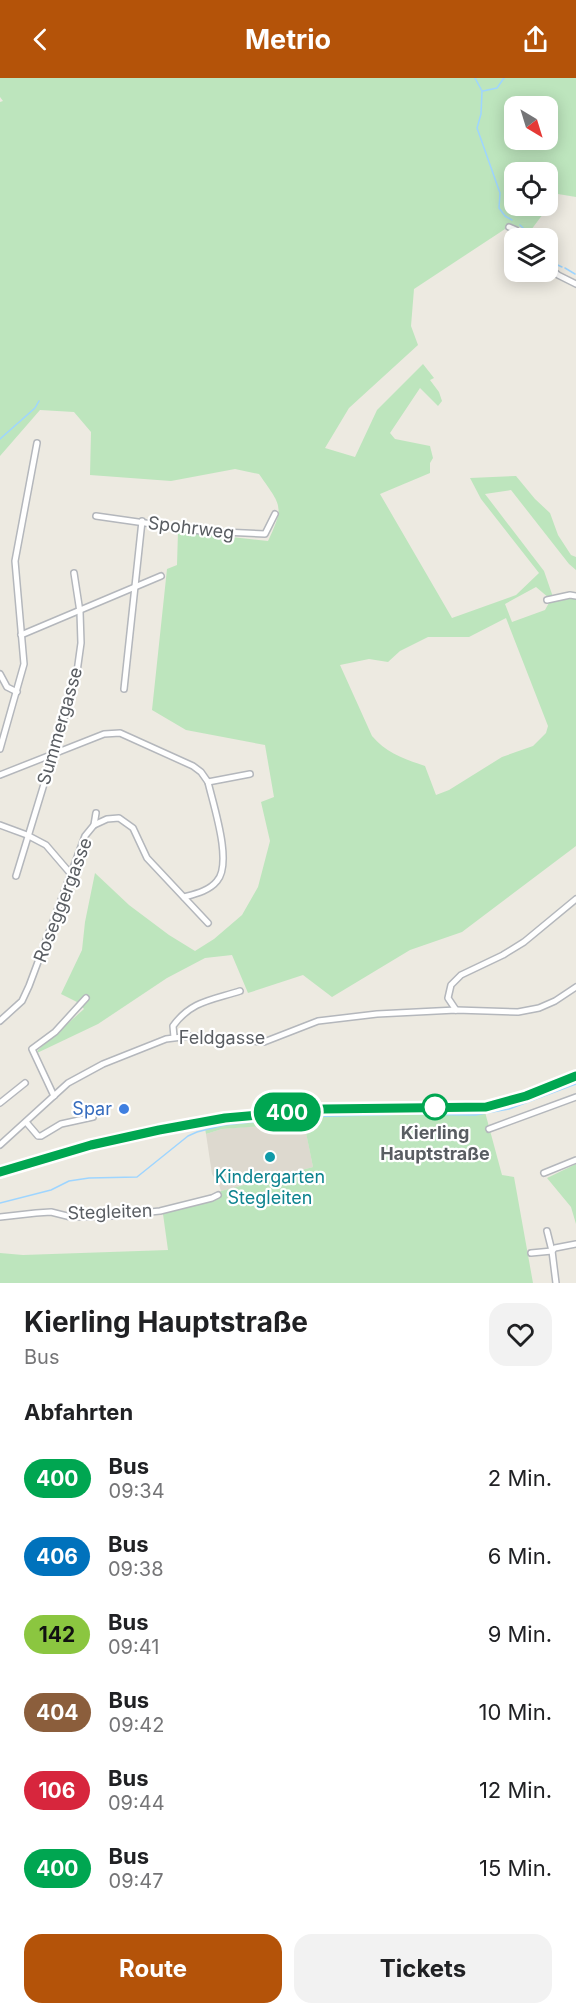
<!DOCTYPE html>
<html lang="de">
<meta charset="utf-8">
<style>
body{margin:0;font-family:Inter,sans-serif;background:#f2f2f2;color:#202124;height:100vh;display:flex;flex-direction:column;font-size:22px;white-space:nowrap}
*{box-sizing:border-box;margin:0}
p{font-size:20px;color:#757577}
.icon{flex:none;width:33px;height:33px;fill:none;stroke:currentColor;stroke-width:2;stroke-linecap:round;stroke-linejoin:round}
.map{position:relative;height:1205px;overflow:hidden}
.panel{display:flex;flex-direction:column;background:#fff;flex:1}
.panel>*{flex:none}
.badge{padding:0 12px;border-radius:20px;font-size:21px;line-height:39px}
.needle{width:39px;rotate:142deg}
.controls{position:absolute;left:504px;top:18px;display:grid;gap:12px}
.controls a{display:grid;place-items:center;width:54px;height:54px;border-radius:12px;background:#fff;box-shadow:0 3px 15px #0003;font-size:30px}
.map>.badge{position:absolute;translate:-50% -50%;box-shadow:0 0 0 3px #fff}
h2{padding:0 24px;font-size:22px;line-height:54px}
.round{display:grid;place-items:center;flex:none;width:63px;height:63px;border-radius:18px;background:#f2f2f2}
.head{display:flex;align-items:center;justify-content:space-between;height:102px;padding:0 24px}
h1{font-size:28px;font-weight:700;line-height:45px}
.primary-button{display:flex;gap:12px;margin-top:auto;padding:12px 24px}
.primary-button a{flex:1;height:69px;border-radius:18px;background:#b45309;color:#fff;font-size:24px;font-weight:700;line-height:69px;text-align:center}
.primary-button a+a{background:#f2f2f2;color:#202124}
ul{padding:0;list-style:none}
li{display:flex;align-items:center;gap:18px;height:78px;padding:0 24px}
li div{flex:1}
li b{display:block;font-size:22px}
li em{font-style:normal}
li .badge{min-width:66px;font-weight:700;text-align:center}
header{display:flex;justify-content:space-between;align-items:center;height:78px;padding:0 24px;background:#b45309;color:#fff;font-size:27px;font-weight:700}
.map>svg:first-child{display:block}
</style>
<header><svg class="icon" aria-label="back" viewBox="0 0 24 24"><path d="M15 5l-7 7 7 7"/></svg>Metrio<svg class="icon" aria-label="share" viewBox="0 0 24 24"><path d="M12 15V3M7 8l5-5 5 5M5 13v7h14v-7"/></svg></header>
<div class="map">
<svg width="576" height="1205" viewBox="0 0 576 1205">
<rect width="100%" height="100%" fill="#edeae1"/>
<path fill="#ddd9cf" d="M 304,1044 L 313,1089 L 221,1113 L 219,1107 L 212,1096 L 206,1056 L 222,1051 Z"/>
<g fill="#bde5bd" fill-rule="evenodd">
<path d="M 0,0 L 576,0 L 576,119 L 558,116 L 531,152 L 511,147 L 414,211 L 411,248 L 418,267 L 349,330 L 325,370 L 355,379 L 377,332 L 423,286 L 434,300 L 430,302 L 439,314 L 442,323 L 438,328 L 420,310 L 390,355 L 395,361 L 430,368 L 433,380 L 430,385 L 430,395 L 380,416 L 452,540 L 516,517 L 539,495 L 481,421 L 470,400 L 516,398 L 535,421 L 550,435 L 558,457 L 571,477 L 576,479 L 576,492 L 569,486 L 511,412 L 485,416 L 544,493 L 553,519 L 549,520 L 536,509 L 505,526 L 512,544 L 545,532 L 550,523 L 576,520 L 576,768 L 462,854 L 410,872 L 332,919 L 303,897 L 248,915 L 232,877 L 205,880 L 167,900 L 98,946 L 37,975 L 38,972 L 84,931 L 79,925 L 61,916 L 82,872 L 85,844 L 95,795 L 129,827 L 169,857 L 195,873 L 214,861 L 242,837 L 258,809 L 270,763 L 261,724 L 274,719 L 265,667 L 186,652 L 152,632 L 167,491 L 177,487 L 178,453 L 268,463 C 285,427 281,428 259,396 L 235,391 L 171,403 L 90,397 L 91,354 L 74,334 L 40,332 L 0,378 L 0,24 L 3,23 L 0,19 ZM 514,28 L 548,28 L 548,62 L 514,62 ZM 514,94 L 548,94 L 548,128 L 514,128 ZM 506,540 L 548,648 L 546,655 L 533,668 L 502,679 L 449,712 L 436,717 L 425,688 C 405,681 386,675 372,658 L 340,587 L 369,581 L 388,584 L 400,573 L 428,559 L 469,559 Z"/>
<path d="M 485,1034 L 502,1097 L 514,1099 L 533,1205 L 0,1205 L 0,1175 L 23,1177 L 168,1172 L 163,1136 L 214,1122 L 221,1113 L 313,1089 L 304,1045 L 222,1051 L 206,1056 L 205,1050 L 220,1045 L 317,1036 Z"/>
<path d="M 576,1086 L 576,1146 L 571,1129 L 547,1100 Z"/>
</g>
<g fill="none" stroke-linecap="round" stroke-linejoin="round">
<g stroke="#9ed5ff" stroke-width="1.5">
<path d="M 475,0 L 482,13 L 481,36 L 477,50 L 500,115 L 499,130 L 505,138 L 512,142"/>
<path d="M 483,13 L 497,10 L 504,0"/>
<path d="M 520,147 L 528,155 L 530,160"/>
<path d="M 548,180 L 551,184 L 562,189"/>
<path d="M 565,190 L 575,196"/>
<path d="M 0,361 L 35,330 L 39,323"/>
<path d="M 0,1125 L 51,1112 L 69,1103 L 89,1100 L 137,1099 L 188,1058 L 197,1054 L 224,1047 L 297,1039 L 406,1036 L 475,1037 L 509,1031 L 576,1006"/>
</g>
<defs>
<g id="street">
<path d="M 509,149 L 516,152 L 522,160"/>
<path d="M 548,188 L 558,197 L 576,206"/>
<path d="M 96,438 L 201,453 L 265,456 L 275,436"/>
<path d="M 547,522 L 570,517 L 576,518"/>
<path d="M 21,557 L 161,498"/>
<path d="M 0,596 L 7,609 L 17,614"/>
<path d="M 124,611 L 142,443"/>
<path d="M 0,671 L 24,586 L 15,483 L 37,365"/>
<path d="M 0,697 L 104,656 L 120,655 L 193,688 L 201,694 L 208,704 C 213,726 233,785 217,803 C 209,813 195,816 184,819"/>
<path d="M 208,704 L 250,696"/>
<path d="M 0,747 L 27,757 L 46,767 L 70,795"/>
<path d="M 94,747 L 96,735"/>
<path d="M 16,798 L 76,601 L 81,565 L 80,534 L 74,495"/>
<path d="M 456,932 L 448,920 L 451,907 L 461,897 L 503,877 L 524,864 L 576,821"/>
<path d="M 0,943 L 22,923 L 29,908 L 85,758 L 94,747 L 107,741 L 119,740 L 133,750 L 147,780 L 208,845"/>
<path d="M 174,959 L 173,948 C 191,923 212,922 240,913"/>
<path d="M 54,1018 L 32,971 L 55,954 L 86,920"/>
<path d="M 0,1025 L 25,1005"/>
<path d="M 26,1044 L 38,1058 L 41,1058 L 61,1046 L 93,1039"/>
<path d="M 489,1051 L 576,1019"/>
<path d="M 0,1067 L 68,1005 L 103,986 L 166,961 L 190,958 L 264,964 L 318,943 L 377,936 L 456,932 L 518,934 L 539,930 L 555,923 L 576,909"/>
<path d="M 544,1095 L 576,1082"/>
<path d="M 0,1139 L 36,1135 L 51,1134 L 71,1139 L 112,1138 L 160,1133 L 212,1120 L 218,1117"/>
<path d="M 547,1153 L 552,1173 L 556,1205"/>
<path d="M 531,1175 L 552,1173 L 555,1170 L 576,1166"/>
</g>
<path id="primary" d="M 0,1094 L 91,1067 L 159,1052 L 225,1040 L 324,1031 L 486,1029 L 526,1018 L 576,998"/>
</defs>
<use href="#street" stroke="#b4b7bc" stroke-width="8"/>
<use href="#primary" stroke="#f1c555" stroke-width="11"/>
<use href="#street" stroke="#fff" stroke-width="5"/>
<use href="#primary" stroke="#fff0a3" stroke-width="8"/>
</g>
<g fill="none" stroke-linecap="round" stroke-linejoin="round">
<defs>
<path id="line" d="M 0,1094 L 91,1067 L 159,1052 L 225,1040 L 324,1031 L 486,1029 L 526,1018 L 576,998"/>
</defs>
<use href="#line" stroke="#fff" stroke-width="14"/>
<use href="#line" stroke="#00a651" stroke-width="9"/>
</g>
<circle fill="#fff" stroke="#00a651" stroke-width="3" cx="435" cy="1029" r="12"/>
<circle fill="#3f7fe0" stroke="#fff" stroke-width="2" cx="124" cy="1031" r="6"/>
<circle fill="#0f9aa8" stroke="#fff" stroke-width="2" cx="270" cy="1079" r="6"/>
<g text-anchor="middle" stroke-width="4.5" stroke-linejoin="round" paint-order="stroke">
<g font-size="18" fill="#595d62" stroke="#fff">
<text transform="translate(191 450) rotate(7)" y="6">Spohrweg</text>
<text transform="translate(60 648) rotate(-74)" y="6">Summergasse</text>
<text transform="translate(63 822) rotate(-69)" y="6">Roseggergasse</text>
<text x="222" y="966">Feldgasse</text>
<text transform="translate(110 1134) rotate(-2)" y="6">Stegleiten</text>
</g>
<g font-size="18" fill="#366cbe" stroke="#fff" text-anchor="end">
<text x="112" y="1037">Spar</text>
</g>
<g font-size="18" font-weight="bold" fill="#595d62" stroke="#fff">
<text x="435" y="1061">Kierling<tspan x="435" dy="21">Hauptstraße</tspan></text>
</g>
<g font-size="18" fill="#0d838f" stroke="#fff">
<text x="270" y="1105">Kindergarten<tspan x="270" dy="21">Stegleiten</tspan></text>
</g>
</g>
</svg>
<div class="controls">
<a><svg class="needle" viewBox="-14 -14 28 28"><path d="M0-13l5 13h-10z" fill="#e53935"/><path d="M0 13l5-13h-10z" fill="#757577"/></svg></a>
<a><svg class="icon" aria-label="locate" viewBox="0 0 24 24"><circle cx="12" cy="12" r="6"/><path d="M12 2v4M12 18v4M2 12h4M18 12h4"/></svg></a>
<a><svg class="icon" aria-label="layers" viewBox="0 0 24 24"><path d="M12 4l9 5-9 5-9-5zM3 14l9 5 9-5"/></svg></a>
</div>
<b class="badge" style="left:287px;top:1034px;background:#00a651;color:#fff">400</b>
</div>
<section class="panel">
<div class="head"><div><h1>Kierling Hauptstraße</h1><p>Bus</p></div><a class="round"><svg class="icon" aria-label="heart" viewBox="0 0 24 24"><path d="M12 20l-8-8c-3-5 5-10 8-4 3-6 11-1 8 4z"/></svg></a></div>
<h2>Abfahrten</h2>
<ul>
<li><span class="badge" style="background:#00a651;color:#fff">400</span><div><b>Bus</b><p>09:34</p></div><em>2 Min.</em></li>
<li><span class="badge" style="background:#0072bc;color:#fff">406</span><div><b>Bus</b><p>09:38</p></div><em>6 Min.</em></li>
<li><span class="badge" style="background:#8bc640;color:#111">142</span><div><b>Bus</b><p>09:41</p></div><em>9 Min.</em></li>
<li><span class="badge" style="background:#8b5e3c;color:#fff">404</span><div><b>Bus</b><p>09:42</p></div><em>10 Min.</em></li>
<li><span class="badge" style="background:#d7263d;color:#fff">106</span><div><b>Bus</b><p>09:44</p></div><em>12 Min.</em></li>
<li><span class="badge" style="background:#00a651;color:#fff">400</span><div><b>Bus</b><p>09:47</p></div><em>15 Min.</em></li>
</ul>
<div class="primary-button"><a>Route</a><a>Tickets</a></div>
</section>
